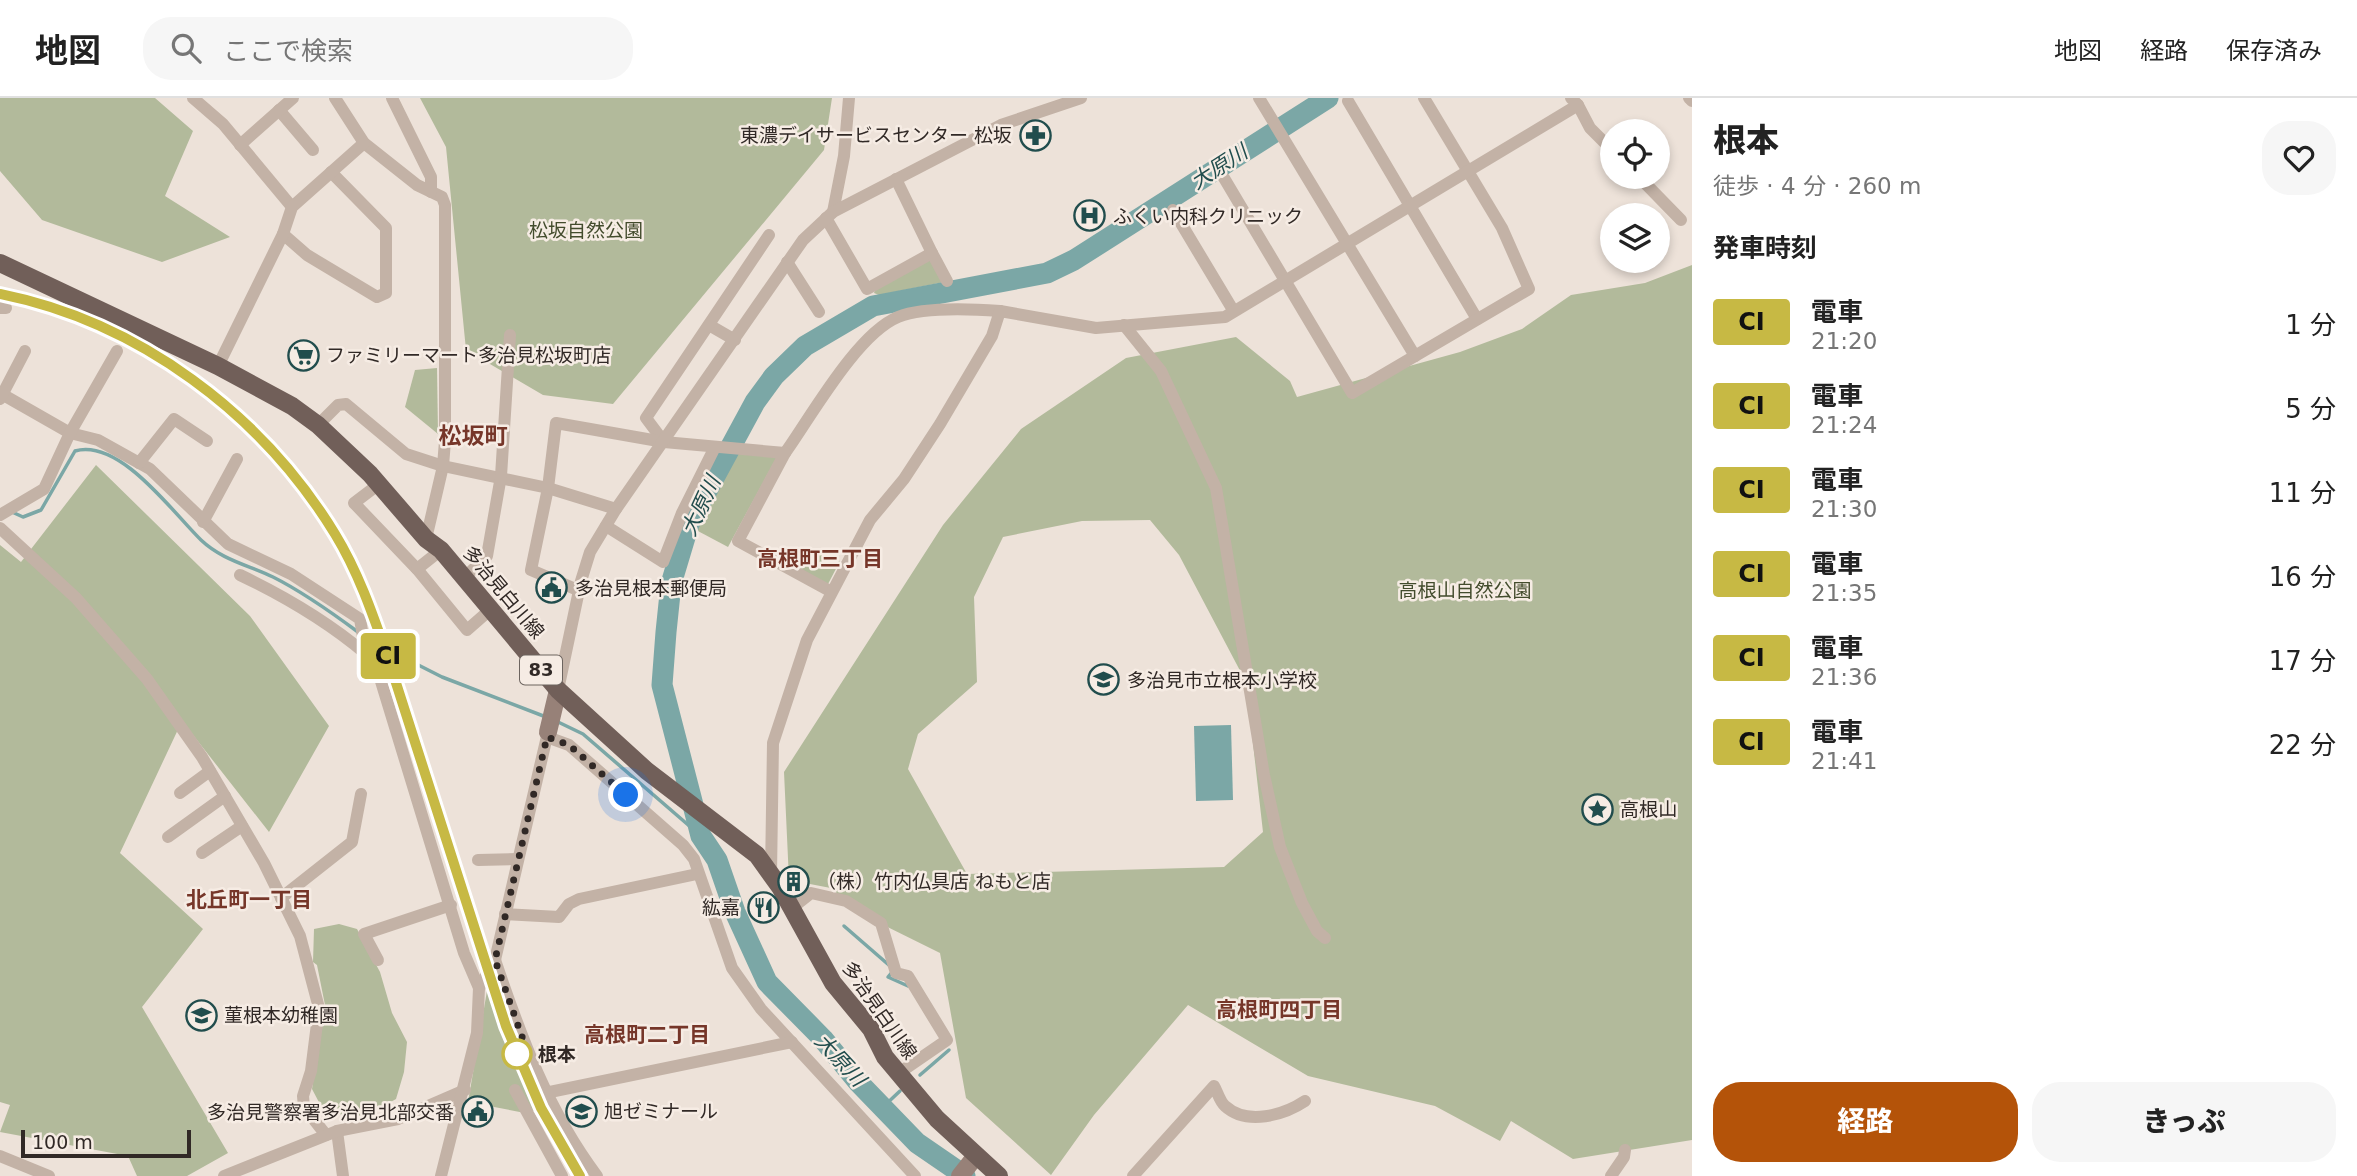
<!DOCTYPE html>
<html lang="ja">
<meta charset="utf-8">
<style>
body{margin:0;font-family:"DejaVu Sans","Noto Sans JP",sans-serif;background:#f6f6f6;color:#222;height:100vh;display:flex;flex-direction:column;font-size:26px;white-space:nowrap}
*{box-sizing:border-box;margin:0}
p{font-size:23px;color:#767676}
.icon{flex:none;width:38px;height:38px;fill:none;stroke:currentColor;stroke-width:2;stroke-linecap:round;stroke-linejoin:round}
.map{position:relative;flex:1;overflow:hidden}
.details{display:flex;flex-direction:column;background:#fff;width:665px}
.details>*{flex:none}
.badge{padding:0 14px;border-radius:5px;font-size:24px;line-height:46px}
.tools{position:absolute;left:1600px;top:21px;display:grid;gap:14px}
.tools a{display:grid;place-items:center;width:70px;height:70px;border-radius:50%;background:#fff;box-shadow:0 4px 10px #0003;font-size:35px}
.scale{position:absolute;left:21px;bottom:18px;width:170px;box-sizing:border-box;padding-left:7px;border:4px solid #312926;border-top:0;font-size:19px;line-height:24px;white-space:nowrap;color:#312926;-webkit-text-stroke:5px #f6ece4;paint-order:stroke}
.you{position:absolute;width:35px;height:35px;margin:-18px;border:5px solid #fff;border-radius:50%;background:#1a73e8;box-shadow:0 0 0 10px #1a73e833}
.map>.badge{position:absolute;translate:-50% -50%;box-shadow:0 0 0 4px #fff}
h2{padding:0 21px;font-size:26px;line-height:63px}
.round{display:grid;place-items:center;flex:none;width:74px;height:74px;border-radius:28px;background:#f6f6f6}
.overview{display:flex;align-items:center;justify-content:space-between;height:119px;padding:0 21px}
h1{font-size:33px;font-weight:800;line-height:52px}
.action{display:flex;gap:14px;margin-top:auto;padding:14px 21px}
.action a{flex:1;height:80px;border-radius:28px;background:#b45309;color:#fff;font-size:28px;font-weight:800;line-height:80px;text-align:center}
.action a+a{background:#f6f6f6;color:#222}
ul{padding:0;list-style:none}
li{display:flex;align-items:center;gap:21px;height:84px;padding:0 21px}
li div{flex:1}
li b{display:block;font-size:26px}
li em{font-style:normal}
li .badge{min-width:77px;font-weight:700;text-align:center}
header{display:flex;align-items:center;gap:42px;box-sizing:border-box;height:98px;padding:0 35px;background:#fff;border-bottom:2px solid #e0e0e0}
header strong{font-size:33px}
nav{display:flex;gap:38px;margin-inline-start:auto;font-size:24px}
.search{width:490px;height:63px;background:#f6f6f6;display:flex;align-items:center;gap:18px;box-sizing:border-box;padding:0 24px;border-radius:28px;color:#767676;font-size:26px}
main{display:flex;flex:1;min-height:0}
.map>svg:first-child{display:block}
</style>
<header>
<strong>地図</strong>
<div class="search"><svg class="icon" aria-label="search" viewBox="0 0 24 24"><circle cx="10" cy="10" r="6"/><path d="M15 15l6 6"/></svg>ここで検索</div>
<nav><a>地図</a><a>経路</a><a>保存済み</a></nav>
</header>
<main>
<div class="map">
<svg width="1692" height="1078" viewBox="0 0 1692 1078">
<rect width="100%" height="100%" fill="#ede2d9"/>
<g fill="#b2ba9b" fill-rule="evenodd">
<path d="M 0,0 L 155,0 L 193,33 L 165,98 L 230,139 L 162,164 L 42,122 L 0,73 Z"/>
<path d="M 420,0 L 832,0 L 824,52 L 613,306 L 543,297 L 466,252 L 446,49 Z"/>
<path d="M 927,161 L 934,163 L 944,184 L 879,197 L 874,195 L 876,190 Z"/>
<path d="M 1692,167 L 1692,1042 L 1573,1061 L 1511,1023 L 1500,1043 L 1435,1008 L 1308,978 L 1188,907 L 1094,1017 L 1051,1077 L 966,1000 L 940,855 L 837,804 L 836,791 L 789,782 L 784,674 L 943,427 L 1021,331 L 1126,260 L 1236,239 L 1290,283 L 1297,299 L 1460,254 L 1522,231 L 1571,197 L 1645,185 ZM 1150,422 L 1179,457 L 1246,584 L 1263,734 L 1224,769 L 967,776 L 908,671 L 918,636 L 977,584 L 974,499 L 1003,439 L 1082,423 Z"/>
<path d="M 437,270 L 438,336 L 405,309 L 415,272 Z"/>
<path d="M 733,355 L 777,359 L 728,449 L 696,432 Z"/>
<path d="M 96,367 L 250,518 L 329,628 L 269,734 L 182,623 L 120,755 L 203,831 L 142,909 L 228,1055 L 187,1078 L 137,1078 L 128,1058 L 0,1034 L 10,1007 L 0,1004 L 0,447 L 21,464 Z"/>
<path d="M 807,453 L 840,463 L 827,488 L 790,468 Z"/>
<path d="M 339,826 L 357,831 L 380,874 L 392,915 L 407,944 L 404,974 L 396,1001 C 365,1019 356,1024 322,1010 L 312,991 L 325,907 L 317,867 L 313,864 L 314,831 Z"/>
<path d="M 488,887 L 493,898 L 538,1012 L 525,1015 L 468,1004 Z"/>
</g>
<path fill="#7ba7a6" d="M 1231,627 L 1233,702 L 1196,703 L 1194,628 Z"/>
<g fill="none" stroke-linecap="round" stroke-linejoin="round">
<g stroke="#7ba7a6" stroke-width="3.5">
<path d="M 12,414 L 23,419 L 41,412 L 75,353 C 120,340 173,415 201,442 C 222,462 248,467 273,479 C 303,494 331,514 358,534"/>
<path d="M 367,541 L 442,579 L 546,619"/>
<path d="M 556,623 L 583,636 L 701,738"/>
<path d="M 844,828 L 890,868"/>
<path d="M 893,873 L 888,879 L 908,888"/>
<path d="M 920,977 L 949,952"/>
<path d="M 883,1009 L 900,993"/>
</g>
<path stroke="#7ba7a6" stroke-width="21" d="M 965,1078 L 917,1045 L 859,985 L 823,941 L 767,884 L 735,814 L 717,762 L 701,738 L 662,587 L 666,534 L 671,486 L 689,426 L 755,304 L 774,278 L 805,248 L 873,208 L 1047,175 L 1074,162 L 1328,0"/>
<g stroke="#c3b2a6" stroke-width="12">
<path d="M 193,0 L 223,26 L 292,109"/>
<path d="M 335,0 L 364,45 L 417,87 L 442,99 L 445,107 L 445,343 L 443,368 L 426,441"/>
<path d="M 392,0 L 431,79 L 431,94"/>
<path d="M 1259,0 L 1415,258"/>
<path d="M 1689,0 L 1692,3"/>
<path d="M 1348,3 L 1477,221"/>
<path d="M 1578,7 L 1590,30 L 1612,52"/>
<path d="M 279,12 L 313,52"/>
<path d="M 240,47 L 293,0"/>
<path d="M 1639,79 L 1681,122"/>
<path d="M 1224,80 L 1352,295 L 1529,191 L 1502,130 L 1424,0"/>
<path d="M 1173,112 L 1233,212"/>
<path d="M 833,114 L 844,58 L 849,0"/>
<path d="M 826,120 L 867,191 L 932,155 L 896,81"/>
<path d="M 283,136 L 307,157 L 377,199 L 386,195 L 386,130 L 331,74"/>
<path d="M 932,155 L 947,183"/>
<path d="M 787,164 L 819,214"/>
<path d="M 0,210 L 6,210"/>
<path d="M 709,227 L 735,242"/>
<path d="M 1124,227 L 1161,273 L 1216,390 L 1264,677 L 1280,749 L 1302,805 L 1317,833 L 1325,840"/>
<path d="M 218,268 L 283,136 L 292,109 L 364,45"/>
<path d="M 0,295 L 70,335 L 98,342 L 150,371 L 228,446 L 291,476 L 360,521 L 366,556 L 376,567 L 464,855 L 479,890"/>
<path d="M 0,301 L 25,253"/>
<path d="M 318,327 L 338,307 L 346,306 L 406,356 L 443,368 L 548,390 L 616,411"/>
<path d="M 664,344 L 646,320 L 769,137"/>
<path d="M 785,355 C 812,317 857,236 898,219 C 923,209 973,211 1000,213"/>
<path d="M 139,365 L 174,321 L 207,343"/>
<path d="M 379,386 L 354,405 L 417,471 L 467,532 L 491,511"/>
<path d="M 0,417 L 44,391 L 70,335 L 117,253"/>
<path d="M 203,424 L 237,361"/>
<path d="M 606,428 L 663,464 L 682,415 L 715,349"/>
<path d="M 0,430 L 76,500 L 147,581 L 202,659 L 264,765 L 300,838 L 319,910 L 311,973 L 303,998 L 304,1009 L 326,1037"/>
<path d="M 417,471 L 441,452"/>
<path d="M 240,477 C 286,499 327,523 366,556"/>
<path d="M 464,480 L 487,458 L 501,378 L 510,237"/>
<path d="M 580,493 L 531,472 L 548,390 L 556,325 L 664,344 L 785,355 L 738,443 L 830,493"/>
<path d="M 558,592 L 581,483 L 590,454 L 616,411 L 803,142 L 833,114 L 1001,27 L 1081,0"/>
<path d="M 547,639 L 569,647 L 683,747 L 694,761 L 732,870 L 761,911 L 915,1078"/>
<path d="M 180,695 L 210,673"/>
<path d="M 168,739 L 225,698"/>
<path d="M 202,755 L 242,728"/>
<path d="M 478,762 L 517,761"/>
<path d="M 771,776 L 773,645 L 807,542 L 870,422 L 904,381 L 940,326 L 992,238 L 1000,213 L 1096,230 L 1225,219 L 1578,7 L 1571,0"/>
<path d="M 281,800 L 352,744 L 361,696"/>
<path d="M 792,810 L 811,795 L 846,803 L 881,825 L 896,875 L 908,878 L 947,942 L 899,975"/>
<path d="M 505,816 L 559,819 L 569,806 L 579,801 L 697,776"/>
<path d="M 378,862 L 364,836 L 451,807"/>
<path d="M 495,862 C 521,939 548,1013 597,1078"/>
<path d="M 515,992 L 562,1078"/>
<path d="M 545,995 L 792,944"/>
<path d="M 337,1033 L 343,1078"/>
<path d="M 0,1058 L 49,1078"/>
<path d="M 224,1078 L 337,1033 L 398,1021 L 465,992"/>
<path d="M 441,1078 L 477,935 L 479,890 L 495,862 L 548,634"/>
<path d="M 1133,1078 L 1214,988 C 1217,993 1220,1004 1225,1008 C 1247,1028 1284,1017 1305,1003"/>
<path d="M 1611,1078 L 1624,1059 L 1625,1052"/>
</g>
<g stroke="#978178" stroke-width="18">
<path d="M 548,634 L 558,592"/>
<path d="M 960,1078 L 975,1059"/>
</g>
<path stroke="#715f59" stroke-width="18" d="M 0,165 L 218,268 L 292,308 L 318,327 L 370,376 L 426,441 L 441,452 L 558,592 L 647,673 L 757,757 L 780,789 L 833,885 L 871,931 L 885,959 L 937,1021 L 999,1078"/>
<defs>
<path id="rail" d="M 0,196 C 139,224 262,316 335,436 C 359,475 374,520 389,563 L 514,948 L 541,1010 L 580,1078"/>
</defs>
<use href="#rail" stroke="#312926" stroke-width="6"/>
<use href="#rail" stroke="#f6ece4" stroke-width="3.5" stroke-dasharray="10" stroke-linecap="butt"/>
</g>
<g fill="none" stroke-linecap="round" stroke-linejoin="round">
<defs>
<path id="line" d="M 0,196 C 139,224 262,316 335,436 C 359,475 374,520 389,563 L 506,928 L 541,1010 L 580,1078"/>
</defs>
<use href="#line" stroke="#fff" stroke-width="16"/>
<use href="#line" stroke="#c7b944" stroke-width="10"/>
<path stroke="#312926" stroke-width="7" stroke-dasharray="0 12.6" d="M 517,956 L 527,953 L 495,862 L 547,639 L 569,647 L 626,697"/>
</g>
<defs>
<symbol id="pharmacy-ring" viewBox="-11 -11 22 22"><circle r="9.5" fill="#f6ece4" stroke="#214d4d" stroke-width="1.5"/><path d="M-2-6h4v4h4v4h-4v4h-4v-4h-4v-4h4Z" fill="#214d4d"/></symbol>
<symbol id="hospital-ring" viewBox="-11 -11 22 22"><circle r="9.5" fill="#f6ece4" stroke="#214d4d" stroke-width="1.5"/><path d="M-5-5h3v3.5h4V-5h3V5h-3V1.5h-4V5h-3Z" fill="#214d4d"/></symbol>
<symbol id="supermarket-ring" viewBox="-11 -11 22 22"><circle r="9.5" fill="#f6ece4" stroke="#214d4d" stroke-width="1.5"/><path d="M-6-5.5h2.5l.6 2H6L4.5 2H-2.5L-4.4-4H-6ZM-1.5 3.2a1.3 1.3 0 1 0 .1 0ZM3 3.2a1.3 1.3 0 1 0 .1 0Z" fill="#214d4d"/></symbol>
<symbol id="civic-ring" viewBox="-11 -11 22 22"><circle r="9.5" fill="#f6ece4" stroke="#214d4d" stroke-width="1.5"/><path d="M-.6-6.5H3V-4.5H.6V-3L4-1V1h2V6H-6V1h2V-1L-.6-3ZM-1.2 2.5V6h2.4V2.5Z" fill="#214d4d"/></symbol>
<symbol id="school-ring" viewBox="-11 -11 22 22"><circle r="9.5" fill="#f6ece4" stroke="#214d4d" stroke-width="1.5"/><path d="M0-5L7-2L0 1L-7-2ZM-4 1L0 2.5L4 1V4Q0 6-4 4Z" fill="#214d4d"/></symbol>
<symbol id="sight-ring" viewBox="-11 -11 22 22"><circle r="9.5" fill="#f6ece4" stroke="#214d4d" stroke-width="1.5"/><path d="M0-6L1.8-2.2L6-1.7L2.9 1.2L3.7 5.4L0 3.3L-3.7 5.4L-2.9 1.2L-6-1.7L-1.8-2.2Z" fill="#214d4d"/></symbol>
<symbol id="building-ring" viewBox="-11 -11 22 22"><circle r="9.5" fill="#f6ece4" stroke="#214d4d" stroke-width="1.5"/><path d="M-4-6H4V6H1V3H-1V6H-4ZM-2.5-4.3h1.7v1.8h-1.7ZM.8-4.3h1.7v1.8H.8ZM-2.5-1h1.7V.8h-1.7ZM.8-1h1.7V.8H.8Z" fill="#214d4d"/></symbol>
<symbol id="restaurant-ring" viewBox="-11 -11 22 22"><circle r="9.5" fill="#f6ece4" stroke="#214d4d" stroke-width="1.5"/><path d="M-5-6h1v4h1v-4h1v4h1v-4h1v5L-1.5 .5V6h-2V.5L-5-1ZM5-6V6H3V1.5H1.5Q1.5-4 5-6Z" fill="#214d4d"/></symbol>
</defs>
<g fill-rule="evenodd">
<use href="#pharmacy-ring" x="1018" y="20" width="35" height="35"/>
<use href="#hospital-ring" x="1072" y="100" width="35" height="35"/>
<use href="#supermarket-ring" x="286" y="240" width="35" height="35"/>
<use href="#civic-ring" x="534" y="472" width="35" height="35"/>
<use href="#school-ring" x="1086" y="564" width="35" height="35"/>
<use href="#sight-ring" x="1580" y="694" width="35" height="35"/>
<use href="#building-ring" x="776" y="766" width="35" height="35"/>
<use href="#restaurant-ring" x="746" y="792" width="35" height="35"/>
<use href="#school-ring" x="184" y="900" width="35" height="35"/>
<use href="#school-ring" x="564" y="996" width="35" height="35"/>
<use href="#civic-ring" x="460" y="996" width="35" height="35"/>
</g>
<circle fill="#fff" stroke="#c7b944" stroke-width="3.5" cx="517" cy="956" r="14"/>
<g text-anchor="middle" stroke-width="5" stroke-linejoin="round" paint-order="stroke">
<rect fill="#f6ece4" stroke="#6c645f" stroke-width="2" x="520" y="557.5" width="42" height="29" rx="5"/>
<g font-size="18" font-weight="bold" fill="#312926">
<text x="541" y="578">83</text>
</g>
<g font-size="19" fill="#312926" stroke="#f6ece4" text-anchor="start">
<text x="1012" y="44" text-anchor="end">東濃デイサービスセンター 松坂</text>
<text x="1113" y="125">ふくい内科クリニック</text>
<text x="326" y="264">ファミリーマート多治見松坂町店</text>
<text x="575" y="497">多治見根本郵便局</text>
<text x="1127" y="589">多治見市立根本小学校</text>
<text x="1620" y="718">高根山</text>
<text x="817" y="790">（株）竹内仏具店 ねもと店</text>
<text x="740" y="816" text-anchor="end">紘嘉</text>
<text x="224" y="924">菫根本幼稚園</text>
<text x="604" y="1020">旭ゼミナール</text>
<text x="454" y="1021" text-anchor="end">多治見警察署多治見北部交番</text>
</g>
<g font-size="19" fill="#434c2d" stroke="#f6ece4">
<text x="586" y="139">松坂自然公園</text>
<text x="1465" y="499">高根山自然公園</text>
</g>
<g font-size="19" fill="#312926" stroke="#f6ece4">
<text transform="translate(504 494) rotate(50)" y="7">多治見白川線</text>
<text transform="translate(880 912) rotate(55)" y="7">多治見白川線</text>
</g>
<g font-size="19" font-weight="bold" fill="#312926" stroke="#f6ece4" text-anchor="start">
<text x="538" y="963">根本</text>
</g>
<g font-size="21" font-style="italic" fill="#214d4d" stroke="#f6ece4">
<text transform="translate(1219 69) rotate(-33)" y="7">大原川</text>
<text transform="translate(701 408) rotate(-65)" y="7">大原川</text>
<text transform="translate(840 962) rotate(47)" y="7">大原川</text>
</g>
<g font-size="21" font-weight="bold" fill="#763629" stroke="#f6ece4">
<text x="820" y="468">高根町三丁目</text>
<text x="249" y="809">北丘町一丁目</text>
<text x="1279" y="919">高根町四丁目</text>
<text x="647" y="944">高根町二丁目</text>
</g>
<g font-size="23" font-weight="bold" fill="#763629" stroke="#f6ece4">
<text x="473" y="346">松坂町</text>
</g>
</g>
</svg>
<div class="tools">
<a><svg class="icon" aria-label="locate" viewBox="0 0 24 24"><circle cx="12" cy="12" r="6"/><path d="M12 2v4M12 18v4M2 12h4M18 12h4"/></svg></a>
<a><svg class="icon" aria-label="layers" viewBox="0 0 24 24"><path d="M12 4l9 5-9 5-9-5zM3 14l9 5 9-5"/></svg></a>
</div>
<div class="scale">100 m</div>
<div class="you" style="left:626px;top:697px"></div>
<b class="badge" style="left:388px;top:558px;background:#c7b944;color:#111">CI</b>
</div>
<section class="details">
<div class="overview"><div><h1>根本</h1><p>徒歩 · 4 分 · 260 m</p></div><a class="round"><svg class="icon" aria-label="heart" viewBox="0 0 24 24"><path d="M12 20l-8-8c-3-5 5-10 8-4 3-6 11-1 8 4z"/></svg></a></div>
<h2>発車時刻</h2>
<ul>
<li><span class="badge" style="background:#c7b944;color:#111">CI</span><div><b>電車</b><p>21:20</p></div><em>1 分</em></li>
<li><span class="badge" style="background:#c7b944;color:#111">CI</span><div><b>電車</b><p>21:24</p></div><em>5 分</em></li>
<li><span class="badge" style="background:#c7b944;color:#111">CI</span><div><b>電車</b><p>21:30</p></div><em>11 分</em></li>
<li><span class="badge" style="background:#c7b944;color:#111">CI</span><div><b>電車</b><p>21:35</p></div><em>16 分</em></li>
<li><span class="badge" style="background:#c7b944;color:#111">CI</span><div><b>電車</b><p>21:36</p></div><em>17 分</em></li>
<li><span class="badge" style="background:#c7b944;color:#111">CI</span><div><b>電車</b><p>21:41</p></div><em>22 分</em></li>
</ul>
<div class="action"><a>経路</a><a>きっぷ</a></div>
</section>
</main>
